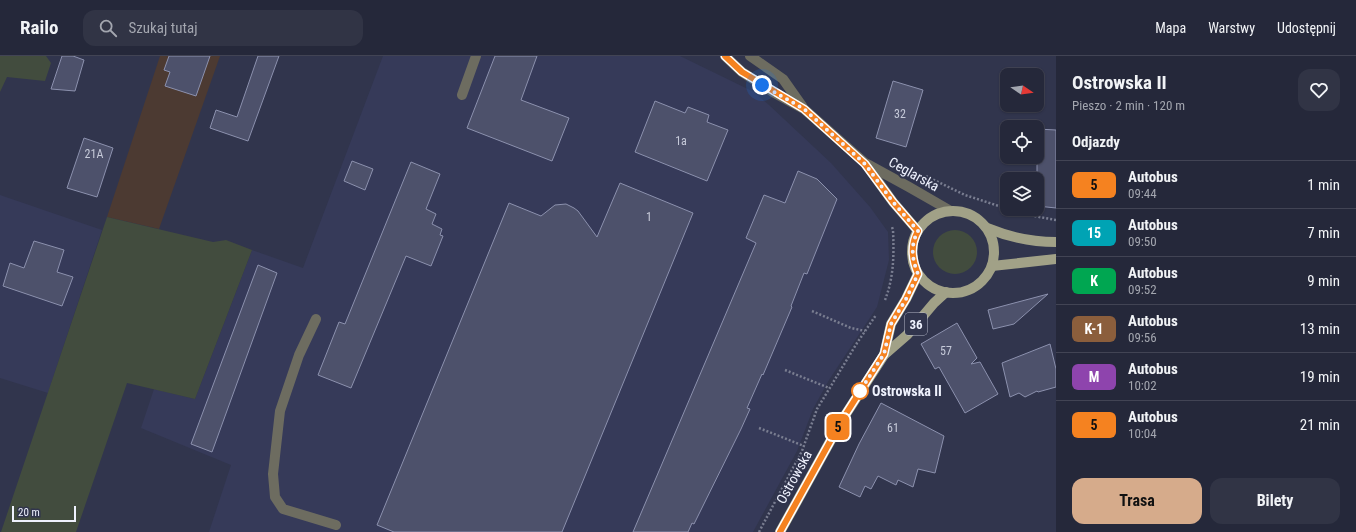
<!DOCTYPE html>
<html lang="pl">
<meta charset="utf-8">
<style>
body{margin:0;font-family:"Roboto Condensed",sans-serif;background:#313445;color:#f1f3f6;height:100vh;display:flex;flex-direction:column;font-size:15px;white-space:nowrap}
*{box-sizing:border-box;margin:0}
p{font-size:13px;color:#a3a6af}
.icon{flex:none;width:22px;height:22px;fill:none;stroke:currentColor;stroke-width:2;stroke-linecap:round;stroke-linejoin:round}
.map{position:relative;flex:1;overflow:hidden}
.panel{display:flex;flex-direction:column;background:#25283a;width:300px}
.panel>*{flex:none}
.badge{padding:0 8px;border-radius:6px;font-size:14px;line-height:26px}
.needle{width:26px;rotate:103deg}
.controls{position:absolute;left:1000px;top:12px;display:grid;gap:8px}
.controls a{display:grid;place-items:center;width:44px;height:44px;border-radius:8px;background:#25283a;box-shadow:0 1px 3px #0004,0 0 0 1px #424454;font-size:20px}
.scale{position:absolute;left:12px;bottom:10px;width:64px;box-sizing:border-box;padding-left:4px;border:2px solid #eff2fe;border-top:0;font-size:11px;line-height:14px;white-space:nowrap;color:#eff2fe;-webkit-text-stroke:3px #31354d;paint-order:stroke}
.you{position:absolute;width:20px;height:20px;margin:-10px;border:3px solid #fff;border-radius:50%;background:#1a73e8;box-shadow:0 0 0 6px #1a73e833}
.map>.badge{position:absolute;translate:-50% -50%;box-shadow:0 0 0 2px #fff}
h2{padding:0 16px;font-size:15px;line-height:36px}
.round{display:grid;place-items:center;flex:none;width:42px;height:42px;border-radius:12px;background:#313445}
.summary{display:flex;align-items:center;justify-content:space-between;height:68px;padding:0 16px}
h1{font-size:19px;font-weight:700;line-height:30px}
.primary-button{display:flex;gap:8px;margin-top:auto;padding:8px 16px}
.primary-button a{flex:1;height:46px;border-radius:12px;background:#d6ab8b;color:#111;font-size:16px;font-weight:700;line-height:46px;text-align:center}
.primary-button a+a{background:#313445;color:#f1f3f6}
ul{padding:0;list-style:none}
li{display:flex;align-items:center;gap:12px;height:48px;padding:0 16px;border-top:1px solid #424454}
li div{flex:1}
li b{display:block;font-size:15px}
li em{font-style:normal}
li .badge{min-width:44px;font-weight:700;text-align:center}
header{display:flex;align-items:center;gap:24px;box-sizing:border-box;height:56px;padding:0 20px;background:#25283a;border-bottom:1px solid #424454}
header strong{font-size:19px}
nav{display:flex;gap:22px;margin-inline-start:auto;font-size:14px}
.search{width:280px;height:36px;background:#313445;display:flex;align-items:center;gap:10px;box-sizing:border-box;padding:0 14px;border-radius:12px;color:#a3a6af;font-size:15px}
main{display:flex;flex:1;min-height:0}
.map>svg:first-child{display:block}
</style>
<header>
<strong>Railo</strong>
<div class="search"><svg class="icon" aria-label="search" viewBox="0 0 24 24"><circle cx="10" cy="10" r="6"/><path d="M15 15l6 6"/></svg>Szukaj tutaj</div>
<nav><a>Mapa</a><a>Warstwy</a><a>Udostępnij</a></nav>
</header>
<main>
<div class="map">
<svg width="1056" height="476" viewBox="0 0 1056 476">
<rect width="100%" height="100%" fill="#31354d"/>
<g fill="#363a59">
<path d="M 383,0 L 680,0 L 754,36 L 769,49 L 831,107 L 870,151 L 888,176 L 889,204 L 877,251 L 829,324 L 813,353 L 797,395 L 753,476 L 209,476 L 231,409 L 141,372 L 154,333 L 195,343 L 252,194 L 303,212 Z"/>
<path d="M 0,139 L 102,174 L 48,337 L 0,322 Z"/>
</g>
<path fill="#4c3a32" d="M 160,0 L 220,0 L 159,173 L 107,161 Z"/>
<g fill="#424c3e">
<path d="M 0,0 L 46,0 L 51,7 L 45,25 L 7,21 L 0,36 Z"/>
<path d="M 107,161 L 213,186 L 226,184 L 252,194 L 195,343 L 127,327 L 76,476 L 1,476 Z"/>
<circle cx="955" cy="196" r="22"/>
</g>
<g fill="#4d516b" stroke="#8c91ae">
<path d="M 62,0 L 73,0 L 84,4 L 75,35 L 51,33 Z"/>
<path d="M 169,0 L 210,0 L 196,40 L 165,30 L 170,16 L 164,14 Z"/>
<path d="M 258,0 L 279,0 L 248,85 L 210,72 L 216,54 L 237,61 Z"/>
<path d="M 495,0 L 537,0 L 521,44 L 569,62 L 552,105 L 467,72 Z"/>
<path d="M 893,25 L 923,34 L 906,91 L 876,82 Z"/>
<path d="M 655,45 L 685,57 L 688,51 L 709,59 L 707,66 L 728,74 L 707,125 L 635,96 Z"/>
<path d="M 1037,73 L 1056,74 L 1056,152 L 1037,150 Z"/>
<path d="M 84,82 L 113,92 L 97,141 L 67,132 Z"/>
<path d="M 352,105 L 373,113 L 365,134 L 344,125 Z"/>
<path d="M 411,106 L 440,118 L 426,153 L 436,158 L 432,168 L 442,173 L 440,179 L 443,180 L 431,210 L 406,200 L 351,332 L 318,319 L 339,266 L 345,268 Z"/>
<path d="M 798,115 L 817,123 L 837,143 L 807,218 L 804,217 L 791,250 L 792,251 L 763,319 L 762,318 L 747,352 L 750,353 L 741,373 L 694,468 L 692,467 L 688,476 L 633,476 L 756,187 L 746,182 L 764,139 L 785,147 Z"/>
<path d="M 620,127 L 693,157 L 562,476 L 394,476 L 377,469 L 509,147 L 541,160 L 555,149 L 566,148 L 574,152 L 578,155 L 597,181 Z"/>
<path d="M 34,185 L 64,194 L 57,216 L 73,221 L 62,250 L 3,230 L 10,207 L 24,212 Z"/>
<path d="M 258,209 L 277,217 L 212,396 L 191,388 Z"/>
<path d="M 1048,238 L 1014,268 L 993,273 L 988,254 Z"/>
<path d="M 957,267 L 977,302 L 971,308 L 980,306 L 998,338 L 965,357 L 939,311 L 935,313 L 921,288 Z"/>
<path d="M 1050,288 L 1056,313 L 1056,331 L 1038,336 L 1037,335 L 1025,341 L 1019,337 L 1010,341 L 1002,307 Z"/>
<path d="M 881,347 L 944,380 L 935,417 L 918,413 L 913,431 L 898,424 L 896,429 L 878,420 L 871,433 L 865,430 L 860,441 L 839,431 L 859,388 Z"/>
</g>
<g fill="none" stroke-linecap="round" stroke-linejoin="round">
<g stroke="#7a7e91" stroke-width="2.5" stroke-dasharray="2 2" stroke-linecap="butt">
<path d="M 926,120 L 965,139 L 1023,158 L 1056,164"/>
<path d="M 885,244 C 894,221 894,199 893,174 L 892,171"/>
<path d="M 812,255 L 851,272 L 865,275"/>
<path d="M 785,314 L 829,332"/>
<path d="M 759,372 L 804,390"/>
<path d="M 759,476 L 802,395 L 817,353 L 857,287 L 876,259"/>
</g>
<g stroke="#6d6c60" stroke-width="10">
<path d="M 462,39 L 476,0"/>
<path d="M 316,263 L 299,299 L 280,355 L 273,418 L 275,441 L 283,453 L 336,469"/>
</g>
<g stroke="#6d6c60" stroke-width="10">
<path d="M 725,0 L 742,16 L 773,36 L 804,53 L 865,107 L 893,146 L 918,175"/>
<path d="M 750,0 L 783,23 L 802,50"/>
<path d="M 867,108 L 909,131 L 949,154"/>
</g>
<g stroke="#a1a187" stroke-width="10">
<circle cx="953" cy="196" r="41"/>
<path d="M 987,172 C 1009,181 1032,186 1056,186"/>
<path d="M 992,210 L 1056,203"/>
<path d="M 884,299 L 891,268 L 906,243 L 918,218"/>
<path d="M 780,476 L 842,364 L 884,299 L 907,279 L 934,247 L 946,236"/>
</g>
</g>
<g fill="none" stroke-linecap="round" stroke-linejoin="round">
<defs>
<path id="line" d="M 725,0 L 742,16 L 804,53 L 865,108 L 893,146 L 918,175 C 910,190 912,203 918,218 L 906,243 L 891,268 L 884,298 L 842,364 L 780,476"/>
</defs>
<use href="#line" stroke="#fff" stroke-width="9"/>
<use href="#line" stroke="#f58220" stroke-width="6"/>
<path stroke="#eff2fe" stroke-width="4" stroke-dasharray="0 7.2" d="M 762,29 L 804,53 L 865,108 L 893,146 L 918,175 C 910,190 912,203 918,218 L 906,243 L 891,268 L 884,298 L 860,335"/>
</g>
<circle fill="#fff" stroke="#f58220" stroke-width="2" cx="860" cy="335" r="8"/>
<g text-anchor="middle" stroke-width="4" stroke-linejoin="round" paint-order="stroke">
<g font-size="12" fill="#c6cad9">
<text x="900" y="62">32</text>
<text x="681" y="89">1a</text>
<text x="94" y="102">21A</text>
<text x="649" y="165">1</text>
<text x="946" y="299">57</text>
<text x="893" y="376">61</text>
</g>
<rect fill="#31354d" stroke="#b6b9c9" stroke-width="1" x="905" y="257" width="22" height="22" rx="3"/>
<g font-size="13" font-weight="bold" fill="#eff2fe">
<text x="916" y="273">36</text>
</g>
<g font-size="14" fill="#eff2fe" stroke="#31354d">
<text transform="translate(914 118) rotate(29)" y="5">Ceglarska</text>
<text transform="translate(794 421) rotate(-61)" y="5">Ostrowska</text>
</g>
<g font-size="14" font-weight="bold" fill="#eff2fe" stroke="#31354d" text-anchor="start">
<text x="872" y="340">Ostrowska II</text>
</g>
</g>
</svg>
<div class="controls">
<a><svg class="needle" viewBox="-14 -14 28 28"><path d="M0-13l5 13h-10z" fill="#e53935"/><path d="M0 13l5-13h-10z" fill="#a3a6af"/></svg></a>
<a><svg class="icon" aria-label="locate" viewBox="0 0 24 24"><circle cx="12" cy="12" r="6"/><path d="M12 2v4M12 18v4M2 12h4M18 12h4"/></svg></a>
<a><svg class="icon" aria-label="layers" viewBox="0 0 24 24"><path d="M12 4l9 5-9 5-9-5zM3 14l9 5 9-5"/></svg></a>
</div>
<div class="scale">20 m</div>
<div class="you" style="left:762px;top:29px"></div>
<b class="badge" style="left:838px;top:371px;background:#f58220;color:#111">5</b>
</div>
<section class="panel">
<div class="summary"><div><h1>Ostrowska II</h1><p>Pieszo · 2 min · 120 m</p></div><a class="round"><svg class="icon" aria-label="heart" viewBox="0 0 24 24"><path d="M12 20l-8-8c-3-5 5-10 8-4 3-6 11-1 8 4z"/></svg></a></div>
<h2>Odjazdy</h2>
<ul>
<li><span class="badge" style="background:#f58220;color:#111">5</span><div><b>Autobus</b><p>09:44</p></div><em>1 min</em></li>
<li><span class="badge" style="background:#00a3b4;color:#fff">15</span><div><b>Autobus</b><p>09:50</p></div><em>7 min</em></li>
<li><span class="badge" style="background:#00a651;color:#fff">K</span><div><b>Autobus</b><p>09:52</p></div><em>9 min</em></li>
<li><span class="badge" style="background:#8b5e3c;color:#fff">K-1</span><div><b>Autobus</b><p>09:56</p></div><em>13 min</em></li>
<li><span class="badge" style="background:#8e44ad;color:#fff">M</span><div><b>Autobus</b><p>10:02</p></div><em>19 min</em></li>
<li><span class="badge" style="background:#f58220;color:#111">5</span><div><b>Autobus</b><p>10:04</p></div><em>21 min</em></li>
</ul>
<div class="primary-button"><a>Trasa</a><a>Bilety</a></div>
</section>
</main>
